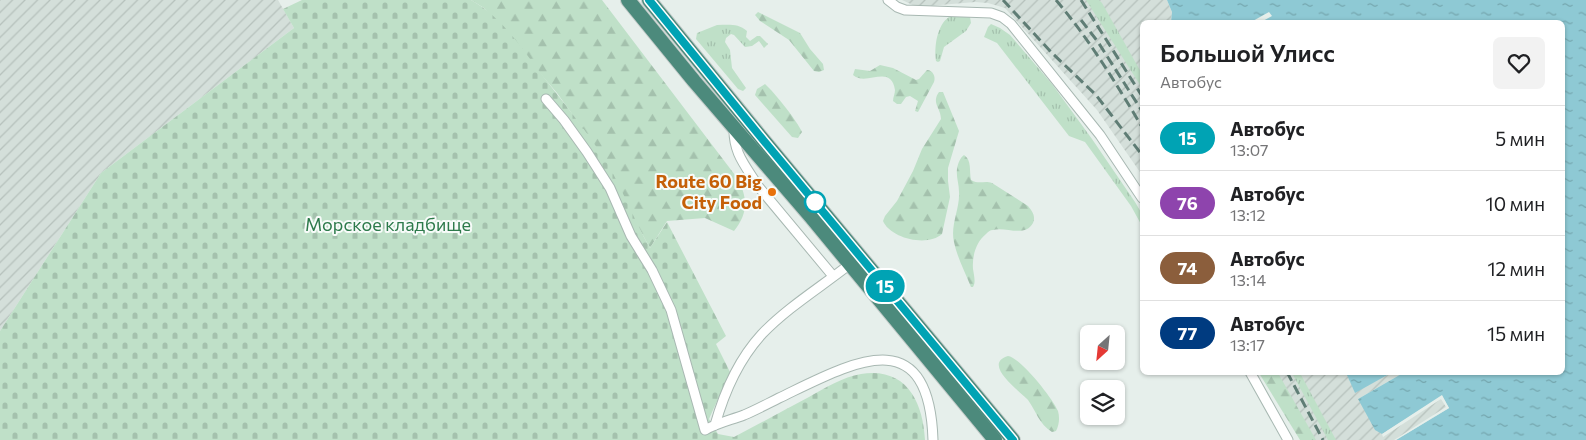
<!DOCTYPE html>
<html lang="ru">
<meta charset="utf-8">
<style>
body{margin:0;font-family:Commissioner,sans-serif;background:#f2f2f2;color:#202124;height:100vh;display:flex;flex-direction:column;font-size:19px;white-space:nowrap}
*{box-sizing:border-box;margin:0}
p{font-size:16px;color:#757577}
.icon{flex:none;width:28px;height:28px;fill:none;stroke:currentColor;stroke-width:2;stroke-linecap:round;stroke-linejoin:round}
.map{position:relative;flex:1;overflow:hidden}
.details{position:absolute;left:1140px;top:20px;width:425px;height:355px;display:flex;flex-direction:column;background:#fff;border-radius:8px;box-shadow:0 1px 4px #0004}
.details>*{flex:none}
.badge{padding:0 10px;border-radius:16px;font-size:18px;line-height:32px}
.needle{width:32px;rotate:207deg}
.buttons{position:absolute;left:1080px;top:325px;display:grid;gap:10px}
.buttons a{display:grid;place-items:center;width:45px;height:45px;border-radius:8px;background:#fff;box-shadow:0 1px 4px #0004;font-size:25px}
.map>.badge{position:absolute;translate:-50% -50%;box-shadow:0 0 0 2px #fff}
.round{display:grid;place-items:center;flex:none;width:52px;height:52px;border-radius:8px;background:#f2f2f2}
.overview{display:flex;align-items:center;justify-content:space-between;height:85px;padding:0 20px}
h1{font-size:24px;font-weight:600;line-height:38px}
ul{padding:0;list-style:none}
li{display:flex;align-items:center;gap:15px;height:65px;padding:0 20px;border-top:1px solid #e0e0e0}
li div{flex:1}
li b{display:block;font-size:19px}
li em{font-style:normal}
li .badge{min-width:55px;font-weight:700;text-align:center}
.map>svg:first-child{display:block}
</style>
<div class="map">
<svg width="1586" height="440" viewBox="0 0 1586 440">
<defs>
<pattern id="industrial-furrows" width="10" height="10" patternUnits="userSpaceOnUse" patternTransform="scale(1.25)"><rect width="10" height="10" fill="#d4dfda"/><path d="M-1 1l2-2M0 10L10 0M9 11l2-2" fill="none" stroke="#b6c1bc"/></pattern>
<pattern id="grass-tufts" width="24" height="20" patternUnits="userSpaceOnUse" patternTransform="scale(1.25)"><rect width="24" height="20" fill="#bfe0c8"/><path d="M3 7l-1-3M5 7V3M7 7l1-3M15 17l-1-3M17 17v-4M19 17l1-3" fill="none" stroke="#a4c1ad"/></pattern>
<pattern id="forest-firs" width="22" height="20" patternUnits="userSpaceOnUse" patternTransform="scale(1.25)"><rect width="22" height="20" fill="#bfe0c8"/><path d="M5 1l3.5 6h-7zM16 11l3.5 6h-7z" fill="#a4c1ad"/></pattern>
<pattern id="cemetery-stones" width="16" height="16" patternUnits="userSpaceOnUse" patternTransform="scale(1.25)"><rect width="16" height="16" fill="#bfe0c8"/><path d="M2 7V4a2 2 0 0 1 4 0v3zM10 15v-3a2 2 0 0 1 4 0v3z" fill="#a4c1ad"/></pattern>
<pattern id="water-ripples" width="26" height="14" patternUnits="userSpaceOnUse" patternTransform="scale(1.25)"><rect width="26" height="14" fill="#8ec9d4"/><path d="M2 4q2-2 4 0t4 0M15 11q2-2 4 0t4 0" fill="none" stroke="#74a5ad"/></pattern>
</defs>
<rect width="100%" height="100%" fill="#e6efeb"/>
<g fill="url(#industrial-furrows)">
<path d="M 0,0 L 278,0 L 294,28 L 101,173 L 0,331 Z"/>
<path d="M 902,0 L 1167,0 L 1172,12 L 1171,22 L 1142,22 L 1142,175 L 1097,110 L 1005,8 L 988,3 L 975,2 L 917,7 Z"/>
<path d="M 1264,373 L 1346,373 L 1355,392 L 1391,373 L 1403,373 L 1358,399 L 1442,395 L 1449,408 L 1396,440 L 1304,440 Z"/>
</g>
<g fill="url(#grass-tufts)">
<path d="M 1086,0 L 1099,0 L 1102,3 L 1142,74 L 1142,88 Z"/>
<path d="M 949,17 L 970,17 L 971,23 L 966,31 L 944,47 L 940,61 L 938,62 L 936,61 C 934,47 937,25 949,17 Z"/>
<path d="M 991,24 L 1000,28 L 1010,35 L 1052,84 L 1092,139 L 1135,202 L 1142,214 L 1142,226 L 1131,206 L 1085,142 L 1069,136 L 997,43 L 984,37 L 988,27 Z"/>
<path d="M 717,25 C 728,25 738,23 747,31 L 746,37 L 750,41 L 757,36 L 760,36 L 768,44 L 764,48 L 759,41 L 752,46 L 745,47 L 734,35 L 731,34 L 726,38 L 725,42 L 730,50 L 732,68 L 746,88 L 743,91 L 738,89 L 696,39 L 697,33 Z"/>
<path d="M 1292,373 L 1300,373 L 1336,440 L 1328,440 Z"/>
</g>
<g fill="url(#forest-firs)">
<path d="M 471,0 L 602,0 L 738,179 C 748,199 748,213 734,231 L 705,218 L 667,221 L 650,248 L 588,136 L 557,93 L 484,8 Z"/>
<path d="M 758,12 L 800,33 L 810,49 L 823,64 L 824,70 L 819,72 L 814,71 L 789,40 L 760,21 L 755,15 Z"/>
<path d="M 880,65 L 893,68 L 916,80 L 919,79 L 927,70 C 933,70 936,77 934,82 L 918,112 L 915,111 L 918,101 L 910,96 L 906,97 L 901,104 L 897,104 L 893,101 C 893,97 895,94 895,90 C 891,63 866,87 853,75 L 855,69 L 870,71 Z"/>
<path d="M 765,84 C 775,93 797,121 802,132 L 798,138 L 792,137 L 755,95 L 757,89 Z"/>
<path d="M 939,92 L 943,92 L 959,131 L 948,168 L 948,181 L 950,197 L 942,234 C 928,247 891,239 883,221 L 885,216 L 897,201 L 913,171 L 922,149 L 941,119 C 941,108 931,103 939,92 Z"/>
<path d="M 964,155 C 972,160 969,171 971,180 C 980,185 984,180 992,183 L 1028,206 C 1032,211 1036,216 1033,223 C 1025,238 1005,226 993,230 C 990,230 988,232 986,234 C 976,242 972,256 973,269 C 974,276 976,282 973,287 L 971,287 C 965,272 957,257 954,242 C 950,225 960,209 959,192 C 959,184 956,177 957,169 C 958,163 960,158 964,155 Z"/>
<path d="M 1008,356 C 1021,358 1053,399 1058,411 C 1060,418 1059,425 1056,431 L 1052,432 C 1039,424 1036,411 1028,400 C 1021,392 981,364 1008,356 Z"/>
<path d="M 1259,373 L 1278,373 L 1316,440 L 1300,440 Z"/>
</g>
<path fill="url(#cemetery-stones)" d="M 302,0 L 471,0 C 501,17 519,44 539,71 C 562,101 587,131 607,163 C 623,190 634,220 650,248 L 667,222 L 726,336 L 716,344 L 730,372 L 709,419 L 718,434 L 734,437 C 759,424 784,410 809,397 C 825,388 843,377 861,374 C 906,367 923,401 925,440 L 0,440 L 0,331 L 101,173 L 294,28 L 283,9 Z"/>
<g fill="url(#water-ripples)">
<path d="M 1167,0 L 1586,0 L 1586,440 L 1396,440 L 1449,408 L 1442,396 L 1382,434 L 1375,430 L 1358,399 L 1403,373 L 1562,372 L 1562,22 L 1261,22 L 1272,16 L 1269,12 L 1251,22 L 1171,22 L 1172,12 Z"/>
<path d="M 1346,373 L 1391,373 L 1355,393 Z"/>
</g>
<path fill="#e6efeb" d="M 1442,395 L 1449,408 L 1396,440 L 1394,440 L 1446,407 L 1441,399 L 1383,437 L 1382,434 Z"/>
<g fill="none" stroke-linecap="round" stroke-linejoin="round">
<defs>
<g id="minor">
<path d="M 888,0 L 897,7 L 905,10 L 991,13 L 1002,17 L 1011,24 L 1100,135 L 1142,198"/>
<path d="M 546,99 L 564,120 L 587,152 L 610,188 L 631,236 L 652,270 L 671,310 L 705,430 C 717,423 731,420 744,415 C 756,410 767,404 779,398 C 850,364 929,317 933,440"/>
<path d="M 734,127 C 733,153 745,165 758,186 L 833,276"/>
<path d="M 1250,372 L 1288,440"/>
<path d="M 715,425 C 724,393 739,359 762,334 C 788,307 821,287 850,264"/>
</g>
<g id="trunk">
<path d="M 628,0 L 694,81 L 811,217 L 995,440"/>
<path d="M 649,0 L 764,141 L 1013,440"/>
</g>
</defs>
<use href="#minor" stroke="#a8b8b2" stroke-width="11"/>
<use href="#trunk" stroke="#c2cac8" stroke-width="16"/>
<use href="#minor" stroke="#fff" stroke-width="9"/>
<use href="#trunk" stroke="#4c8a7c" stroke-width="14"/>
<g stroke="#5f7d75" stroke-width="3" stroke-dasharray="10 5" stroke-linecap="butt">
<path d="M 1003,0 L 1051,52 L 1096,95 L 1142,155"/>
<path d="M 1056,0 C 1089,39 1116,83 1142,127"/>
<path d="M 1081,0 L 1142,96"/>
<path d="M 1081,20 L 1098,42 L 1142,111"/>
<path d="M 1287,372 L 1323,440"/>
</g>
</g>
<g fill="none" stroke-linecap="round" stroke-linejoin="round">
<defs>
<path id="line" d="M 649,0 L 764,141 L 1013,440"/>
</defs>
<use href="#line" stroke="#fff" stroke-width="11"/>
<use href="#line" stroke="#00a3b4" stroke-width="8"/>
</g>
<circle fill="#e8710a" stroke="#f7fbf9" stroke-width="2" cx="772" cy="192" r="5"/>
<circle fill="#fff" stroke="#00a3b4" stroke-width="2.5" cx="815" cy="202" r="10"/>
<g text-anchor="middle" stroke-width="4" stroke-linejoin="round" paint-order="stroke">
<g font-size="18" font-weight="bold" fill="#c56008" stroke="#f7fbf9" text-anchor="end">
<text x="762" y="188">Route 60 Big<tspan x="762" dy="21">City Food</tspan></text>
</g>
<g font-size="18" fill="#2d7a4b" stroke="#f7fbf9">
<text x="388" y="231">Морское кладбище</text>
</g>
</g>
</svg>
<div class="buttons">
<a><svg class="needle" viewBox="-14 -14 28 28"><path d="M0-13l5 13h-10z" fill="#e53935"/><path d="M0 13l5-13h-10z" fill="#757577"/></svg></a>
<a><svg class="icon" aria-label="layers" viewBox="0 0 24 24"><path d="M12 4l9 5-9 5-9-5zM3 14l9 5 9-5"/></svg></a>
</div>
<b class="badge" style="left:885px;top:286px;background:#00a3b4;color:#fff">15</b>
<section class="details">
<div class="overview"><div><h1>Большой Улисс</h1><p>Автобус</p></div><a class="round"><svg class="icon" aria-label="heart" viewBox="0 0 24 24"><path d="M12 20l-8-8c-3-5 5-10 8-4 3-6 11-1 8 4z"/></svg></a></div>
<ul>
<li><span class="badge" style="background:#00a3b4;color:#fff">15</span><div><b>Автобус</b><p>13:07</p></div><em>5 мин</em></li>
<li><span class="badge" style="background:#8e44ad;color:#fff">76</span><div><b>Автобус</b><p>13:12</p></div><em>10 мин</em></li>
<li><span class="badge" style="background:#8b5e3c;color:#fff">74</span><div><b>Автобус</b><p>13:14</p></div><em>12 мин</em></li>
<li><span class="badge" style="background:#003b80;color:#fff">77</span><div><b>Автобус</b><p>13:17</p></div><em>15 мин</em></li>
</ul>
</section>
</div>
